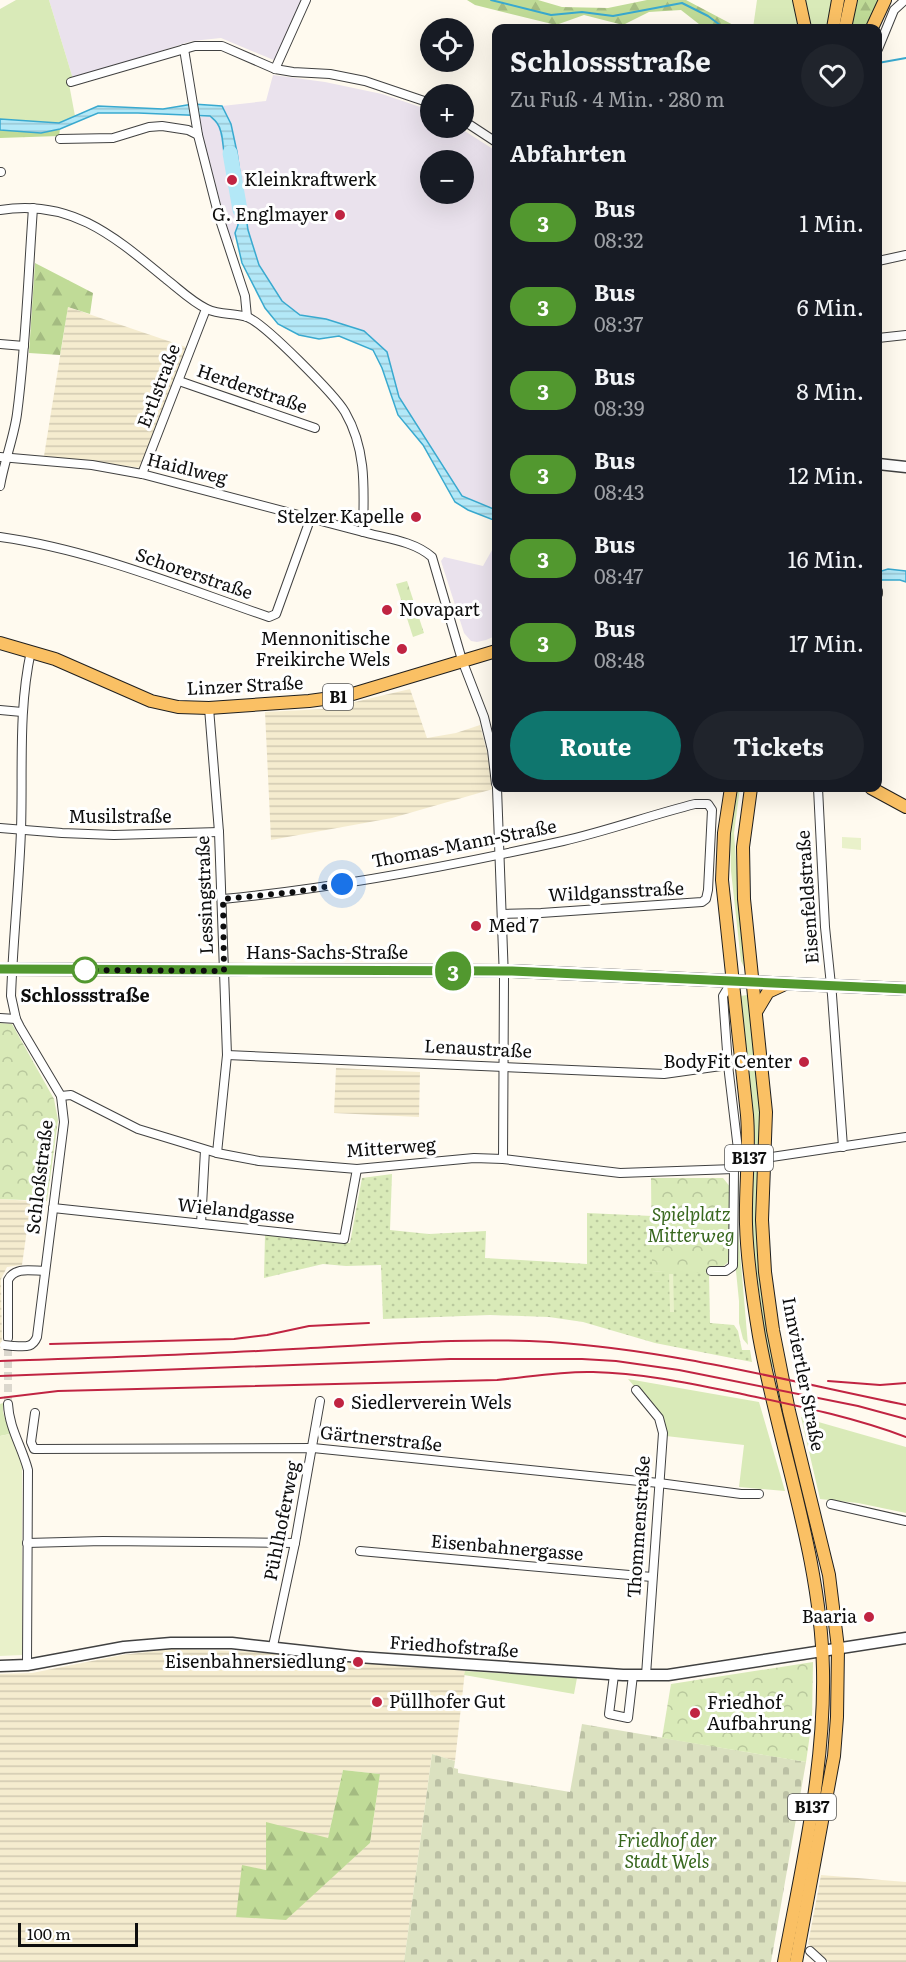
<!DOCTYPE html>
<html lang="de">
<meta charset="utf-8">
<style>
body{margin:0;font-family:Literata,serif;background:#20242c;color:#f1f3f6;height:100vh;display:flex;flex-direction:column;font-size:22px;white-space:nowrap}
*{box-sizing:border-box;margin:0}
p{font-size:20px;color:#9ea1a6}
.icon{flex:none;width:33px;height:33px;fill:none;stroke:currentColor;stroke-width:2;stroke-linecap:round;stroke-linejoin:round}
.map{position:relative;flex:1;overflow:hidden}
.panel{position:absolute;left:492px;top:24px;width:390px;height:768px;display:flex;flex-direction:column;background:#171b24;border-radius:12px;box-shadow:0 6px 24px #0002}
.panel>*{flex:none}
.badge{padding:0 12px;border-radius:20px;font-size:21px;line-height:39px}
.controls{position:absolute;left:420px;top:18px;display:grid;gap:12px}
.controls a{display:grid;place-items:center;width:54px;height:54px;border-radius:50%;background:#171b24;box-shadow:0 6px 24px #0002;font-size:30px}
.scale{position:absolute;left:18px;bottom:15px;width:120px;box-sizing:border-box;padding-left:6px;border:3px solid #0e0e0e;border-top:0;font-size:16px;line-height:21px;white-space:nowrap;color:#0e0e0e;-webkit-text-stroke:4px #fff;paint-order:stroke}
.you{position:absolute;width:30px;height:30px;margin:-15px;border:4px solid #fff;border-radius:50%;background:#1a73e8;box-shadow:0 0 0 9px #1a73e833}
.map>.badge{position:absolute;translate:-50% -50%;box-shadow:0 0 0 3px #fff}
h2{padding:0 18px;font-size:22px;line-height:54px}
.round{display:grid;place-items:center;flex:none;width:63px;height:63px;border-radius:32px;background:#20242c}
.overview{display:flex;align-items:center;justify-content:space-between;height:102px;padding:0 18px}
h1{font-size:28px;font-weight:700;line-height:45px}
.cta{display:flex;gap:12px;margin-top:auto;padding:12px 18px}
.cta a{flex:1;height:69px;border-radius:36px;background:#0f766e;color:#fff;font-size:24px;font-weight:700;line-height:69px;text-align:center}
.cta a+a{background:#20242c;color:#f1f3f6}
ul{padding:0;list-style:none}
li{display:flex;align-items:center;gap:18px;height:84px;padding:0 18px}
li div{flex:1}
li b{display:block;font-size:22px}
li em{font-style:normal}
li .badge{min-width:66px;font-weight:700;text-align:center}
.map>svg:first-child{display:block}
</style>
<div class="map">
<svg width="906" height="1962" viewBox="0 0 906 1962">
<defs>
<pattern id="farmland-rules" width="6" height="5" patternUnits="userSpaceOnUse" patternTransform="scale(1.5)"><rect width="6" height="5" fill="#f5eccf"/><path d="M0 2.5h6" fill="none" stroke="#d1c9b1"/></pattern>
<pattern id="forest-firs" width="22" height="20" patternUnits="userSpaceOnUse" patternTransform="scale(1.5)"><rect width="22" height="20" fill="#c0db97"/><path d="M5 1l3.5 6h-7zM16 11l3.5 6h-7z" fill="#a4bb81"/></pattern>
<pattern id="cemetery-stones" width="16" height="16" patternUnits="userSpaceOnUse" patternTransform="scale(1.5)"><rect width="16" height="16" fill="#dbe1c0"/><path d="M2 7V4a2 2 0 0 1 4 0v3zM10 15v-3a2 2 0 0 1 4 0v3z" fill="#bbc0a4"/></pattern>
<pattern id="park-crowns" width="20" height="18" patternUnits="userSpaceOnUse" patternTransform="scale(1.5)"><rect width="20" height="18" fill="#d9eab8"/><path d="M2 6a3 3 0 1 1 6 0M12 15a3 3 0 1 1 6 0" fill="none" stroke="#b9c89d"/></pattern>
<pattern id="garden-dots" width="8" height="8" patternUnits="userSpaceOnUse" patternTransform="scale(1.5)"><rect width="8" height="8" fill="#d9eab8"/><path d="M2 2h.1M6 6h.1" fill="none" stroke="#b9c89d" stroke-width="1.8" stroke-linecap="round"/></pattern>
<pattern id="water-rules" width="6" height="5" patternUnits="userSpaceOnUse" patternTransform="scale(1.5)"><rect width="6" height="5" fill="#b3e8f7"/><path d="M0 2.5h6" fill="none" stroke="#99c6d3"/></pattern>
</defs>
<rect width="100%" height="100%" fill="#fffaef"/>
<g fill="#eae2ed" fill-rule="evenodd">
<path d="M 49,0 L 301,0 L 276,61 L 221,38 L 192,41 L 73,79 Z"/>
<path d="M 273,75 L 325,82 L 382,94 L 429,110 L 430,111 L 430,128 L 460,128 L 496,151 L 496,510 L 462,496 L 399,397 L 387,352 L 326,319 L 300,315 L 282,301 L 259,265 L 248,230 L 237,152 L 231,124 L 222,106 L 266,101 ZM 430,160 L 464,160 L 464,194 L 430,194 Z"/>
<path d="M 209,116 L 219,124 L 226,160 L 230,171 L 233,173 L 236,192 L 233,192 L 238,225 L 232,245 L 197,117 Z"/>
<path d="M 496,543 L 496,630 L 493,637 L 486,640 L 477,642 L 471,641 L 464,633 L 441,561 L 444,557 L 483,566 Z"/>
</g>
<g fill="url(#farmland-rules)" fill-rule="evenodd">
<path d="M 68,307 L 186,347 L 142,468 L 44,456 Z"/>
<path d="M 410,689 L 427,738 L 456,733 L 480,725 L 488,756 L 493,789 L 392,818 L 271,840 L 265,712 L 325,709 Z"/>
<path d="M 336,1068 L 420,1072 L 419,1117 L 334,1113 Z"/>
<path d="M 0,1199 L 31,1201 L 22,1265 L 7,1267 L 1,1279 L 2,1348 L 0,1348 Z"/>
<path d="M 171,1649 L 267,1652 L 465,1671 L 455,1761 L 432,1754 L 404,1962 L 0,1962 L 0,1674 L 32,1673 L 122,1655 ZM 343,1770 L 380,1774 L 370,1843 L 286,1919 L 242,1866 L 266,1870 L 328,1838 Z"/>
<path d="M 821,1875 L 906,1882 L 906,1962 L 829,1962 L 808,1944 Z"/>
</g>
<g fill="#d9eab8">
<path d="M 16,0 L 49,0 L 73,79 L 69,84 L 75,116 L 59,123 L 0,119 L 0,9 Z"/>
<path d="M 757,0 L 793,0 L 800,28 L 753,28 Z"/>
<path d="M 804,0 L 832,0 L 827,28 L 810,28 Z"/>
<path d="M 736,788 L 740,788 L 734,833 L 744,967 L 741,961 L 731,871 L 730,833 Z"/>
<path d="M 748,995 L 759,1095 L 760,1121 L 757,1226 L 774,1367 L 769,1366 L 755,1262 L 751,1220 L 755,1152 L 753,1111 L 739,996 Z"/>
<path d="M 736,1180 L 739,1180 L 737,1218 L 748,1345 L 743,1339 L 739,1323 L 739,1301 L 735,1261 Z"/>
<path d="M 628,1379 L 759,1402 L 785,1491 L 739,1487 L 744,1445 L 666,1436 L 663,1420 Z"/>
<path d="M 3,1403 L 3,1412 L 10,1434 L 0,1436 L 0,1404 Z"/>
<path d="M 801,1417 L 906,1447 L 906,1513 L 858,1503 L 820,1499 Z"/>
<path d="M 465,1671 L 577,1678 L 574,1694 L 464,1675 Z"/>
</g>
<g fill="url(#forest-firs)">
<path d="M 467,0 L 538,0 L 562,7 L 608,8 L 647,0 L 686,0 L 739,28 L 704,28 L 681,10 L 649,12 L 623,25 L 584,15 L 556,25 L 475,5 Z"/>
<path d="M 858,0 L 880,0 L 870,28 L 851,28 Z"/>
<path d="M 60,129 L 59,136 L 0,138 L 0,130 L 41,133 Z"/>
<path d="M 35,263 L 93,293 L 90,314 L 68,307 L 60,355 L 29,353 Z"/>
<path d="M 343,1770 L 380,1774 L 370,1843 L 286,1920 L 236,1917 L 242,1865 L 266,1870 L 266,1822 L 328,1838 Z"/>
</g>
<path fill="url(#cemetery-stones)" d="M 582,1724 L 806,1762 L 771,1962 L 404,1962 L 432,1754 L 455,1761 L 454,1768 L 458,1769 L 458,1773 L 570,1792 Z"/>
<g fill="url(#park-crowns)">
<path d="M 407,581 L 424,633 L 413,637 L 396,584 Z"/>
<path d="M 0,1023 L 12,1024 L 54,1099 L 58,1120 L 47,1201 L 0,1199 Z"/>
<path d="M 651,1178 L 723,1178 L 731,1188 L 730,1260 C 713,1281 676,1272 652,1271 Z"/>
<path d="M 813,1662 L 812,1720 L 806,1762 L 662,1738 L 671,1684 Z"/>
</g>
<path fill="url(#garden-dots)" d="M 392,1174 L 390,1230 L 429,1234 L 486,1231 L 485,1258 L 587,1264 L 587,1213 L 652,1216 L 652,1271 L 709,1273 L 710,1323 L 734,1325 L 738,1331 L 742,1350 L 750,1350 L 752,1362 L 655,1343 L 583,1322 L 549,1317 L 490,1315 L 383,1319 L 381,1265 L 346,1266 L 323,1264 L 264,1278 L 265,1235 L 350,1243 L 362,1178 Z"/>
<g fill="#e9f1ca">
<path d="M 842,837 L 861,838 L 861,850 L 842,848 Z"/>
<path d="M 669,1274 L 673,1274 L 674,1312 L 670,1312 Z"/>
<path d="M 10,1434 L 22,1462 L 22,1655 L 0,1656 L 0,1436 Z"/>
</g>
<g fill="url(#water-rules)" stroke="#39a9cf" stroke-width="1.5">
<path d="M 193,104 L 222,106 L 231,124 L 237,152 L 248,230 L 259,265 L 282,301 L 300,315 L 326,319 L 364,331 L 387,352 L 399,397 L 462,496 L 496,510 L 496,521 L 468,510 L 455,502 L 423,445 L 398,415 L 382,368 L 373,350 L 339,336 L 319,339 L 299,335 L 278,324 L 265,308 L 242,263 L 235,233 L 238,225 L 233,192 L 236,191 L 233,173 C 219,163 227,136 217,123 C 215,120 212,118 210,116 L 138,113 L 98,113 L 60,129 L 41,133 L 0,130 L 0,119 L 59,123 L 98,106 L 163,109 Z"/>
<path d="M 888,569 L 906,571 L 906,582 L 900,580 L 878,580 L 878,572 Z"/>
</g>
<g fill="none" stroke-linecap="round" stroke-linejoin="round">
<g stroke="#39a9cf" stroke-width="2">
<path d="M 491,0 L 551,15 L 582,12 L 613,16 L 682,3 L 708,16 L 724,28"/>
<path d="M 878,63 L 906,58"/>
</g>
<path stroke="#b3e8f7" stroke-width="15" d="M 230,153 L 240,210"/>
<path stroke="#dbd7cd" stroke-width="8" stroke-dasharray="8 4" stroke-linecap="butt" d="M 8,1404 L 8,1339"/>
<defs>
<g id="minor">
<path d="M 184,49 L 198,135"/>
<path d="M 878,49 L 894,10 L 905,0"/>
<path d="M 275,69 L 306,0"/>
<path d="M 71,82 L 195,46 L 222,46 L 275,69 L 293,72 L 330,74 L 365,81 L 430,103"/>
<path d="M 464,121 L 496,142"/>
<path d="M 60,139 L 113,138 L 149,127 L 162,126 L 188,130 L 198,135 L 219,217 L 245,296 L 247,317"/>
<path d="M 0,172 L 1,172"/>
<path d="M 0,210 C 71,198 115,237 166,279 C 179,289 192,302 207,309 C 219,315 234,313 247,317 C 264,323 335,395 345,412 C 367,450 364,490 363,532 C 385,538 414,541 432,557 L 462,660 L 484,717 L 492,750 L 496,784"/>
<path d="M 878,261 L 906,255"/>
<path d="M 878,338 L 906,335"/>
<path d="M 0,344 L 24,346"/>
<path d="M 179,381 L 315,428"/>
<path d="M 0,457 L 92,465 L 142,474 L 363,532"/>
<path d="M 142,474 L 206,309"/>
<path d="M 0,486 C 4,462 14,437 17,414 C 26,346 28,277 33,208"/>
<path d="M 0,537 C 93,550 181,587 269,617 L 276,614 L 311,517"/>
<path d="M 878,594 L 878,591"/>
<path d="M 209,708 L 219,832 L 227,1055 L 217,1153"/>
<path d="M 0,710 L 22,712"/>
<path d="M 497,788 L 504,979 L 503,1159"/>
<path d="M 818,788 L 825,927 L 832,995 L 843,1147"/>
<path d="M 0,828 L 62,833 L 114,835 L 219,832"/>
<path d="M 223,899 C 337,888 451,866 563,841 C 607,831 651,815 695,804 L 708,804 L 712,810 L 708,890 L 706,899 L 702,902 L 541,913 L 502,914"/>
<path d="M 0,1018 L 16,1019"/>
<path d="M 227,1055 L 664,1074 L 728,1065"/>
<path d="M 61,1096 L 71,1095 L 138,1129 L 217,1153 L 259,1161 L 357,1169 L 474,1158 L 503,1159 L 620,1173 L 734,1169"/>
<path d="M 765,1158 L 906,1137"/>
<path d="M 53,1208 L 344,1239 L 357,1169"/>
<path d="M 201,1224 L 205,1150"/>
<path d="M 711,1271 L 726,1271 L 733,1266 L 734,1169 L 739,1158 L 728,1065 L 723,996 L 732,981"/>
<path d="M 8,1338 L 8,1280 C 15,1266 32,1271 45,1271"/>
<path d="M 13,1346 C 24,1346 32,1349 37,1337 L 64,1122 L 61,1096 L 20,1027 L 16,1019 L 11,996 C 13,941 19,885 21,830 C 23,770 18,710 31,651"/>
<path d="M 636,1390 L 659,1418 L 663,1433 L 646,1675"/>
<path d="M 8,1404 C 9,1428 22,1447 28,1470 L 27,1665"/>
<path d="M 35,1413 L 31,1442 L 34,1449 L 313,1448 L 659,1483 L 741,1494 L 759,1494"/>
<path d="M 831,1504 L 906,1521"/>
<path d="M 27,1543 L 103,1541 L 295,1543"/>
<path d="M 360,1551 L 652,1577"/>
<path d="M 273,1646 L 295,1543 L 320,1401"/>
<path d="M 614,1675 L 609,1714 L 628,1718 L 633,1675"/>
<path d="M 810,1951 L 822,1962"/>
</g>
<g id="tertiary">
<path d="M 878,464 L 906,467"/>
<path d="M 0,1666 L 27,1665 L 124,1647 L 171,1643 L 232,1643 L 358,1657 L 623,1675 L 668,1675 L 906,1638"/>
</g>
<g id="primary">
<path d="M 799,0 L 805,28"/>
<path d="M 833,28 L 838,0"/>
<path d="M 845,28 L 851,0"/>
<path d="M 872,28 L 885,0"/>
<path d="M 0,643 L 55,659 L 151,701 L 178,707 L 209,708 L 309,701 L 346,696 L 496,651"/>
<path d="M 731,788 L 724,833 L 722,880 L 747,1115 C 750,1151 745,1187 746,1224 C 747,1261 753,1300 759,1336 C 779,1448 821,1556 823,1670 C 825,1768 802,1866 784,1962"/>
<path d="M 751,788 L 743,847 L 744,899 L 766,1112 L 762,1220 L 765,1272 L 773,1330 L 789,1411 L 829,1575 L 838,1648 L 837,1717 L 834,1756 L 796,1962"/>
<path d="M 871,788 L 906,807"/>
<path d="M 0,969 L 512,971 L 906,989"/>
<path d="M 756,1012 L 768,992 L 783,985"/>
</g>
</defs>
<use href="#minor" stroke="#414141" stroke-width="10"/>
<use href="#tertiary" stroke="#414141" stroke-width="13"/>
<use href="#primary" stroke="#1f1f1f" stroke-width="14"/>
<use href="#minor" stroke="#fff" stroke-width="8"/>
<use href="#tertiary" stroke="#fff" stroke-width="10"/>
<use href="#primary" stroke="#fac064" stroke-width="12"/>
<g stroke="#c02442" stroke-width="2">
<path d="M 50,1344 L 234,1339 L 267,1335 L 309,1326 L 369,1323"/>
<path d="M 0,1361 C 98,1358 195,1355 293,1349 C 378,1345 464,1337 550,1342 C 670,1350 788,1381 906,1405"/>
<path d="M 0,1376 L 450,1359 L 582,1359 L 616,1361 L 679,1370 L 858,1406 L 906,1419"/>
<path d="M 828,1381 L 880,1385 L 906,1383"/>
<path d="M 0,1398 L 58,1391 L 497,1380 C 529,1377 560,1371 593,1372 C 643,1373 693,1384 742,1394 C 798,1406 853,1417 906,1437"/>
</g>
<defs>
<path id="minor-bridge" d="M 4,1345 L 13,1346"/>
</defs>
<use href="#minor-bridge" stroke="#414141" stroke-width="10" stroke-linecap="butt"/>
<use href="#minor-bridge" stroke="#fff" stroke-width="8"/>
</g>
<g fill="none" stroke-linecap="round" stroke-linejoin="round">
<defs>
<path id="line" d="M 0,969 L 512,971 L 906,989"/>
</defs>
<use href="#line" stroke="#fff" stroke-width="14"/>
<use href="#line" stroke="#52982f" stroke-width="9"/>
<path stroke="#0e0e0e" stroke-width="6" stroke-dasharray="0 10.8" d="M 85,970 L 224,971 L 223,899 L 295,892 L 342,884"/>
</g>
<g fill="#c02442" stroke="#fff" stroke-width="2">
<circle cx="232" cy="180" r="6"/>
<circle cx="340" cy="215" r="6"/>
<circle cx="416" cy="517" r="6"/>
<circle cx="387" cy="610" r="6"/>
<circle cx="402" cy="649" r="6"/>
<circle cx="476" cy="926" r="6"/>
<circle cx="804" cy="1062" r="6"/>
<circle cx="339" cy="1403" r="6"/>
<circle cx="869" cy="1617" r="6"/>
<circle cx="358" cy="1662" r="6"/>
<circle cx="377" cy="1702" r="6"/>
<circle cx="695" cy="1713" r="6"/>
</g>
<circle fill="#fff" stroke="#52982f" stroke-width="3" cx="85" cy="970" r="12"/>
<g text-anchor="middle" stroke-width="6" stroke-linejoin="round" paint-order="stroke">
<g fill="#fff" stroke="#565656" stroke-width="1.5">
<rect x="323" y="684" width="30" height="26" rx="4.5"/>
<rect x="725" y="1145" width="48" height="26" rx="4.5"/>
<rect x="788" y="1794" width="48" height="26" rx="4.5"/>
</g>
<g font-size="16" font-weight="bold" fill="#0e0e0e">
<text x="338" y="703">B1</text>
<text x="749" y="1164">B137</text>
<text x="812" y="1813">B137</text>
</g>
<g font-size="18" fill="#0e0e0e" stroke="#fff" text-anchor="start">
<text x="244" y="186">Kleinkraftwerk</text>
<text x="328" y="221" text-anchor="end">G. Englmayer</text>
<text x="404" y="523" text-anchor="end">Stelzer Kapelle</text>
<text x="399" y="616">Novapart</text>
<text x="390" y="645" text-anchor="end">Mennonitische<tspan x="390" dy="21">Freikirche Wels</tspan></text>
<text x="488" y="932">Med 7</text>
<text x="792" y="1068" text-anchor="end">BodyFit Center</text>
<text x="351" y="1409">Siedlerverein Wels</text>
<text x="857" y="1623" text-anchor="end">Baaria</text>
<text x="346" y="1668" text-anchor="end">Eisenbahnersiedlung</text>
<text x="389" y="1708">Püllhofer Gut</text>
<text x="707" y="1709">Friedhof<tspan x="707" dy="21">Aufbahrung</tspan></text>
</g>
<g font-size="18" fill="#0e0e0e" stroke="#fff">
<text transform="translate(159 386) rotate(-69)" y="6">Ertlstraße</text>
<text transform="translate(252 389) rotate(19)" y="6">Herderstraße</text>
<text transform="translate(187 469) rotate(14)" y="6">Haidlweg</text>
<text transform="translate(194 574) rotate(19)" y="6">Schorerstraße</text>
<text transform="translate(245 686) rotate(-3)" y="6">Linzer Straße</text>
<text x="120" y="823">Musilstraße</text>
<text transform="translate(464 844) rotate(-11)" y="6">Thomas-Mann-Straße</text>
<text transform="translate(616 892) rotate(-3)" y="6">Wildgansstraße</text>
<text transform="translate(205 895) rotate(-92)" y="6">Lessingstraße</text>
<text transform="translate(808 897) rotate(-94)" y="6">Eisenfeldstraße</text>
<text x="327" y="959">Hans-Sachs-Straße</text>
<text transform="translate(478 1049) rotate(3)" y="6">Lenaustraße</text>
<text transform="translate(391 1148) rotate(-4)" y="6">Mitterweg</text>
<text transform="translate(40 1177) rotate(-83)" y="6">Schloßstraße</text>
<text transform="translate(236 1211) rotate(6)" y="6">Wielandgasse</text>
<text transform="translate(803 1374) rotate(79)" y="6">Innviertler Straße</text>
<text transform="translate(381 1439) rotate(6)" y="6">Gärtnerstraße</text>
<text transform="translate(282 1521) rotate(-79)" y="6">Pühlhoferweg</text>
<text transform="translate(639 1527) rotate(-86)" y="6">Thommenstraße</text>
<text transform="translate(507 1548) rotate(5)" y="6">Eisenbahnergasse</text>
<text transform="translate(454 1647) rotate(4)" y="6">Friedhofstraße</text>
</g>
<g font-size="18" font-weight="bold" fill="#0e0e0e" stroke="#fff">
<text x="85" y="1002">Schlossstraße</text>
</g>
<g font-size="18" font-style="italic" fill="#37671d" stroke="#fff">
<text x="691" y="1221">Spielplatz<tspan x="691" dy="21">Mitterweg</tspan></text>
<text x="667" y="1847">Friedhof der<tspan x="667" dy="21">Stadt Wels</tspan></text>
</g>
</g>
</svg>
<div class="controls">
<a><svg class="icon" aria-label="locate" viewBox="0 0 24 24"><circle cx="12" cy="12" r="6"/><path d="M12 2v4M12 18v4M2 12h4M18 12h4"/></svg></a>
<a>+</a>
<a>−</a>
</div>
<div class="scale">100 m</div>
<div class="you" style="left:342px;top:884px"></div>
<b class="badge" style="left:453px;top:971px;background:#52982f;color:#fff">3</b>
<section class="panel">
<div class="overview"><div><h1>Schlossstraße</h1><p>Zu Fuß · 4 Min. · 280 m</p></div><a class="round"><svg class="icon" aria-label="heart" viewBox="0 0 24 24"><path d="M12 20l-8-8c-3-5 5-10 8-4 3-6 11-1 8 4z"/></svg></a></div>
<h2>Abfahrten</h2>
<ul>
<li><span class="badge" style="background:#52982f;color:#fff">3</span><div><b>Bus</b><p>08:32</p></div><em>1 Min.</em></li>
<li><span class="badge" style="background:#52982f;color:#fff">3</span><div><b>Bus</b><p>08:37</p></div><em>6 Min.</em></li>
<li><span class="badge" style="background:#52982f;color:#fff">3</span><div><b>Bus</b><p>08:39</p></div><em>8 Min.</em></li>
<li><span class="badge" style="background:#52982f;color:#fff">3</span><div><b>Bus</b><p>08:43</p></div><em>12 Min.</em></li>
<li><span class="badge" style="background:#52982f;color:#fff">3</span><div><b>Bus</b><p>08:47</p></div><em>16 Min.</em></li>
<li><span class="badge" style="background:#52982f;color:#fff">3</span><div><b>Bus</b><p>08:48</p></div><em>17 Min.</em></li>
</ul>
<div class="cta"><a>Route</a><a>Tickets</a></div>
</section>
</div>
